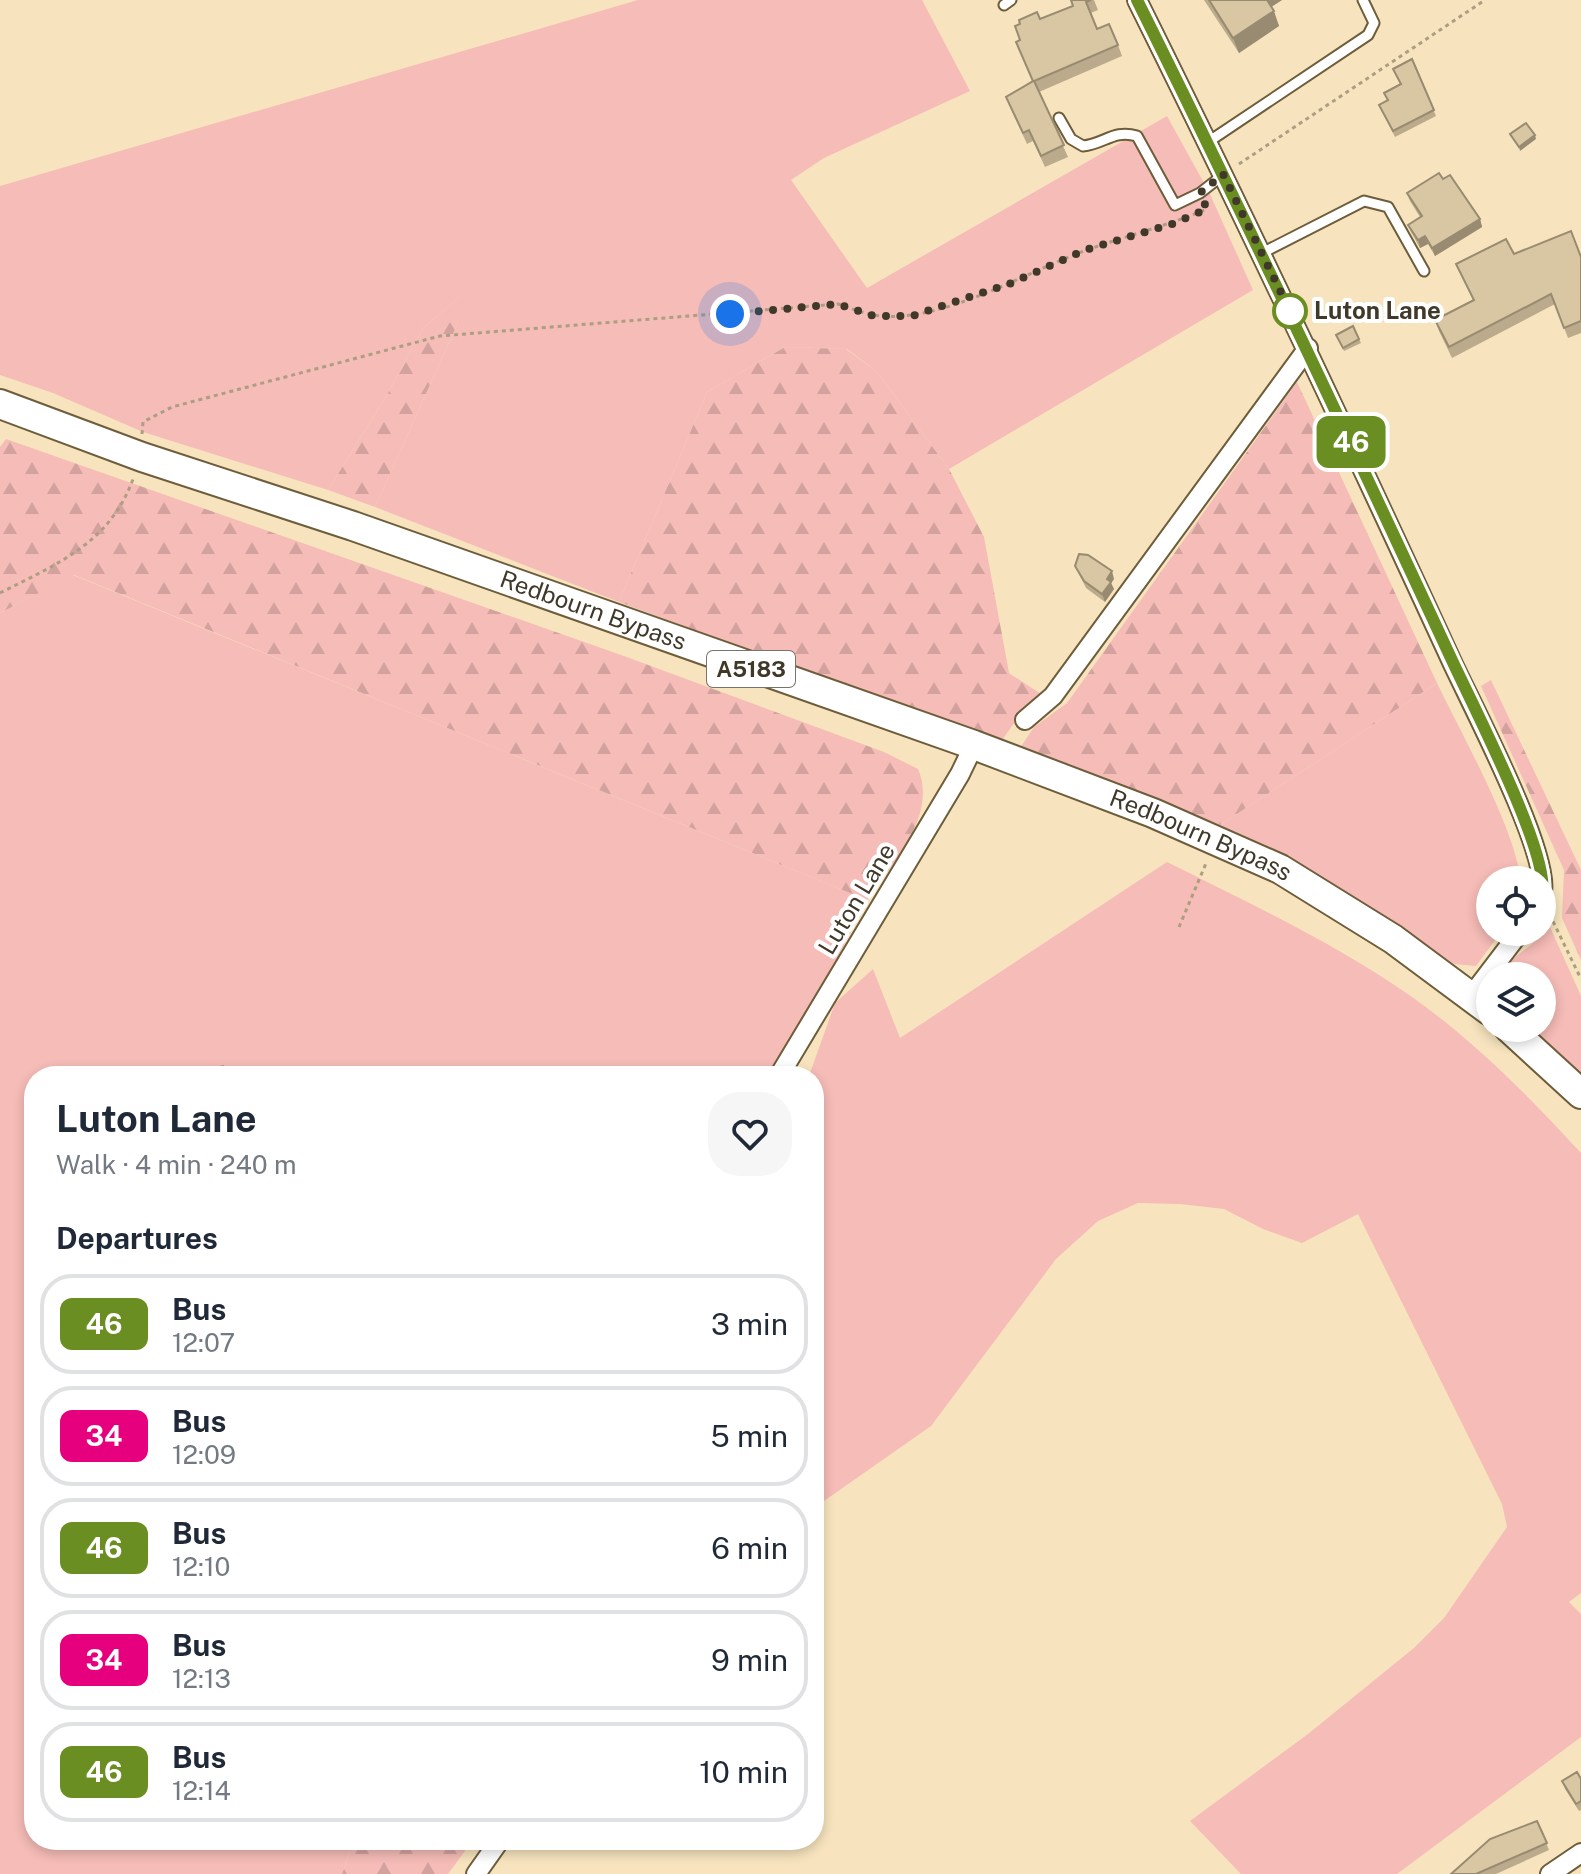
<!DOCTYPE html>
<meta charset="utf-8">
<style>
body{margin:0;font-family:"Public Sans",sans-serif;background:#f6f6f7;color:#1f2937;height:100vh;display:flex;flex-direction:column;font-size:30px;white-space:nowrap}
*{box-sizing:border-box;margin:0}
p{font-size:26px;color:#747a83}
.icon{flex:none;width:44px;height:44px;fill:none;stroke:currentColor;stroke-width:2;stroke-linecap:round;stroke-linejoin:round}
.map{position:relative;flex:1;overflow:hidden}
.drawer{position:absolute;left:24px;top:1066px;width:800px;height:784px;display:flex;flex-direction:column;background:#fff;border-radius:32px;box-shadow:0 4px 12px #0003}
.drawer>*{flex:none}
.badge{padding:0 16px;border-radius:12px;font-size:28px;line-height:52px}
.controls{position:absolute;left:1476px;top:866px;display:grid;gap:16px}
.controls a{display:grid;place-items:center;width:80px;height:80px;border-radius:50%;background:#fff;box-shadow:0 4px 12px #0003;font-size:40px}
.you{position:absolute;width:40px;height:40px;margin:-20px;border:6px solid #fff;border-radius:50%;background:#1a73e8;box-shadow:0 0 0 12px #1a73e833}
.map>.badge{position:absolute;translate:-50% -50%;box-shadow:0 0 0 4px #fff}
h2{padding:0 32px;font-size:30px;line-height:72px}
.round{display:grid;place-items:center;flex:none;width:84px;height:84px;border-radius:32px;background:#f6f6f7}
.headline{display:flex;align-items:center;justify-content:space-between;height:136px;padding:0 32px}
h1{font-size:38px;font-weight:700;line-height:60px}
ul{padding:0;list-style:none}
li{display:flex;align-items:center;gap:24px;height:100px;margin:0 16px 12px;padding:0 16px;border:4px solid #e0e1e3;border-radius:32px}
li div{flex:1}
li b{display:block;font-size:30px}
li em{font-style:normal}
li .badge{min-width:88px;font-weight:700;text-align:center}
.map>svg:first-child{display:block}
</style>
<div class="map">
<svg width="1581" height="1874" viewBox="0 0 1581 1874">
<defs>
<pattern id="forest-firs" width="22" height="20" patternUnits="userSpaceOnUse" patternTransform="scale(2)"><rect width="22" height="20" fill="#f6bcb7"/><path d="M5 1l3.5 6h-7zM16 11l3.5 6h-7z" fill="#d4a29e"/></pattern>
</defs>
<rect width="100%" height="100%" fill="#f7e4be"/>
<g fill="#f6bcb7">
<path d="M 638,0 L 922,0 L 970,91 L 824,158 L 791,180 L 867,288 L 1167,116 L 1209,192 L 1253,290 L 949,469 L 877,372 L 847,349 L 785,347 L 707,392 L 619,602 L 375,507 L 457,325 L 461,296 L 423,328 L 387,395 L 328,490 L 143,432 L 53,393 L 0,375 L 0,186 Z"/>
<path d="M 73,575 L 867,900 L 777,1076 L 34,1076 L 34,1840 L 354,1840 L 342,1874 L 0,1874 L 0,613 Z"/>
<path d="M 1437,683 C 1459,729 1518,834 1520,880 L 1490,880 L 1490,932 L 1501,932 L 1476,966 L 1454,964 L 1297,863 L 1220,825 Z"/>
<path d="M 1167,862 C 1251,904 1335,943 1412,997 C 1473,1040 1531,1098 1581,1153 L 1581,1593 L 1569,1602 L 1581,1614 L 1581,1737 L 1397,1874 L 1241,1874 L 1190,1821 L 1308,1734 L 1414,1648 L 1444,1618 L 1507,1527 L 1502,1504 L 1358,1214 L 1302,1243 L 1263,1229 L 1224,1209 L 1180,1204 L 1138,1203 L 1098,1221 L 1056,1259 L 931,1426 L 814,1508 L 814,1076 L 809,1076 L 835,1003 L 873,969 L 900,1038 Z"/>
<path d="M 1550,927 L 1581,996 L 1581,1078 L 1528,1028 L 1542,1028 L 1542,976 L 1500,976 C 1511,954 1535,946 1550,927 Z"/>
</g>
<g fill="url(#forest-firs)">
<path d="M 462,295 L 457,325 L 375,507 L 328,490 L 387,395 L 423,328 Z"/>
<path d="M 785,347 L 846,349 L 877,372 L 949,469 L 984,537 L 1009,673 L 1044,696 L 1019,716 L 1000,743 L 619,602 L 707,392 Z"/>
<path d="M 1297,382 L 1437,683 L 1220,825 L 1020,748 L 1034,727 L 1067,703 Z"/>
<path d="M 6,439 L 624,656 L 884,752 L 918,769 C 938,815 892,864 867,900 L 74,575 L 0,613 L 0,447 Z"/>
<path d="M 1491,680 L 1581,870 L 1581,960 L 1562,918 L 1564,870 L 1481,686 Z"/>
<path d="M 354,1840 L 473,1840 L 448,1874 L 342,1874 Z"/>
</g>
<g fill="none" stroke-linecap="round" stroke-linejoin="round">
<defs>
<g id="service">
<path d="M 1004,5 L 1011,0"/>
<path d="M 1059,118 L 1071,139 L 1083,146 C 1104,144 1114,129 1137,136 L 1175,205 L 1200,193 L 1223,175"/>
<path d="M 1208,142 L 1368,35 L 1374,23 L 1363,0"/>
<path d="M 1262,253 L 1364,201 L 1388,207 L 1424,271"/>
</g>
<g id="minor">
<path d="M 1137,0 C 1246,219 1350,440 1452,662 C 1472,705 1549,852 1542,891"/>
<path d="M 1025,720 L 1053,696 L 1308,348"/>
<path d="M 1472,995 L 1520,932"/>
<path d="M 779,1076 L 960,774 L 974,745"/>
<path d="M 476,1874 L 500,1840"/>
<path d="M 1550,1874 L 1581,1853"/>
</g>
<g id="primary">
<path id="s1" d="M 0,404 L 142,457 L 353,526 L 974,745 L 1153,813 L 1280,869 L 1393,939 L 1490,1011"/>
<path d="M 1509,1028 L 1581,1094"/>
</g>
</defs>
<use href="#service" stroke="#6d5d3b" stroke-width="13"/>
<use href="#minor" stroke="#6d5d3b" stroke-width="22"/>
<use href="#primary" stroke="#6d5d3b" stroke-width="32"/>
<g stroke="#ac9e82" stroke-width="3" stroke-dasharray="4 4" stroke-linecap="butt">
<path d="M 1239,164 L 1485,0"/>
<path d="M 142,434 L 143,422 L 172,407 L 440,336 L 838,304 C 850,308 862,313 874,315 C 937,326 1026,272 1084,251 C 1125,236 1167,226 1207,209 L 1205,204"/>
<path d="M 0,593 C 57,564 110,543 133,479"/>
<path d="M 1546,907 L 1581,979"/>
<path d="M 1179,927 L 1207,861"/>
<path d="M 173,1076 L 227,1066"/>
</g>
<use href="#service" stroke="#fff" stroke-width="9"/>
<use href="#minor" stroke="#fff" stroke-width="18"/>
<use href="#primary" stroke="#fff" stroke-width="28"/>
</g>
<g fill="#bbaa8b">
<path d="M 1070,0 L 1094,0 L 1098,10 L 1091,13 L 1097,29 L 1118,45 L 1122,56 L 1039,92 L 1068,157 L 1045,167 L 1033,141 L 1027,144 L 1006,97 L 1032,81 L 1016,42 L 1020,40 L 1015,26 L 1040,19 L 1073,6 Z"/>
<path d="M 1204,0 L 1282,0 L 1271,7 L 1279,26 L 1239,53 Z"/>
<path d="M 1412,59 L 1436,116 L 1395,137 L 1379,105 L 1387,100 L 1384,93 L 1400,84 L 1393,69 Z"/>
<path d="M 1443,179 L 1480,219 L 1482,227 L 1435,256 L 1428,244 L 1420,248 L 1411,232 L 1408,225 L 1420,217 L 1410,201 L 1407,193 Z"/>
<path d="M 1514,254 L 1581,257 L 1581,333 L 1568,338 L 1555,304 L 1452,358 L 1439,331 L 1435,320 L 1473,300 L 1456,264 Z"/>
<path d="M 1353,326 L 1361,343 L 1344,351 L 1336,335 Z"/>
<path d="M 1075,566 L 1114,579 L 1111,583 L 1114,589 L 1105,602 L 1086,588 Z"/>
<path d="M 1581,1779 L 1581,1810 L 1579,1811 L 1565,1789 L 1562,1781 Z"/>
<path d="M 1537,1821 L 1549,1850 L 1496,1874 L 1451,1874 Z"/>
</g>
<g fill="#988b71">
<path d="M 1265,0 L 1282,0 L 1268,9 Z"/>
<path d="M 1274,11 L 1279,26 L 1239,53 L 1233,38 Z"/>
<path d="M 1535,135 L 1536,139 L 1520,151 L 1519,147 Z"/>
<path d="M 1480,219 L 1482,227 L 1435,256 L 1432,248 Z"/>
<path d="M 1425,236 L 1428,244 L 1420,248 L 1418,240 Z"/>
<path d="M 1112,571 L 1114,579 L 1111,583 L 1114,589 L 1105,602 L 1102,594 L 1107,579 Z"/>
</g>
<g fill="#d9c6a2" stroke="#988b71" stroke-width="2">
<path d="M 1071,0 L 1091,0 L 1086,2 L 1097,29 L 1109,24 L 1118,45 L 1034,81 L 1064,145 L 1041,156 L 1029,130 L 1023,133 L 1006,97 L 1033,81 L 1016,42 L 1020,40 L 1015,26 L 1020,24 L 1019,20 L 1037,12 L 1040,19 L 1073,6 Z"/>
<path d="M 1209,0 L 1267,0 L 1274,11 L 1233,38 Z"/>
<path d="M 1412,59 L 1434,110 L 1393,131 L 1379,105 L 1388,100 L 1384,93 L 1401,84 L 1393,69 Z"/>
<path d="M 1526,123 L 1535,135 L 1519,147 L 1510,134 Z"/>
<path d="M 1439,173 L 1443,179 L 1450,175 L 1480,219 L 1432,248 L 1425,236 L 1418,240 L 1408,225 L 1422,216 L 1407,193 Z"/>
<path d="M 1571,231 L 1581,257 L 1581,321 L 1564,328 L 1551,294 L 1449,347 L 1435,320 L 1474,300 L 1456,264 L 1506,239 L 1514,254 Z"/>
<path d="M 1353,326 L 1359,339 L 1343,348 L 1336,335 Z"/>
<path d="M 1079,554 L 1088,555 L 1112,571 L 1107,579 L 1111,582 L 1102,594 L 1084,581 L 1075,566 Z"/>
<path d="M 1577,1772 L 1581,1779 L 1581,1801 L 1576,1804 L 1562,1781 Z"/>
<path d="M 1537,1821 L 1547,1843 L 1476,1874 L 1451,1874 L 1490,1839 Z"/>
</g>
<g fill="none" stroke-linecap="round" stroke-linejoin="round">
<defs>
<path id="line" d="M 1137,0 C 1245,217 1348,436 1450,656 C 1470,700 1549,852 1542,891"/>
</defs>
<use href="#line" stroke="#fff" stroke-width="18"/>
<use href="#line" stroke="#6b8e23" stroke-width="12"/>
<path stroke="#40392a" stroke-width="8" stroke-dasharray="0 14.4" d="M 730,314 L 838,304 L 874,316 L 912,316 L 1009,284 L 1085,250 L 1172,224 L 1207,209 L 1200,193 L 1223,174 L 1290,311"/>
</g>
<circle fill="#fff" stroke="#6b8e23" stroke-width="4" cx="1290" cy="311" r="16"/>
<g text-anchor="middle" stroke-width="8" stroke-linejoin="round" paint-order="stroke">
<rect fill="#fff" stroke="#79746a" stroke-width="2" x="707" y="651" width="88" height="36" rx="6"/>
<g font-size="22" font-weight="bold" fill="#40392a">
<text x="751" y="677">A5183</text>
</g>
<g font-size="24" font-weight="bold" fill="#40392a" stroke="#fff" text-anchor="start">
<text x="1314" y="319">Luton Lane</text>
</g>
<g font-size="24" fill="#40392a" stroke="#fff">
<text dy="8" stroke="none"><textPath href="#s1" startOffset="628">Redbourn Bypass</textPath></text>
<text dy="8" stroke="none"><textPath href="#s1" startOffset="1276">Redbourn Bypass</textPath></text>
<text transform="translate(857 899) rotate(-59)" y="8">Luton Lane</text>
</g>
</g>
</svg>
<div class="controls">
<a><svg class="icon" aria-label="locate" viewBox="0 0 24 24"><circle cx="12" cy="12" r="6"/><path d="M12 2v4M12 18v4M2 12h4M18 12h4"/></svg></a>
<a><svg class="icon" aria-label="layers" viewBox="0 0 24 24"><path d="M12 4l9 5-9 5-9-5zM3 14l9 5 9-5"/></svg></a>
</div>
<div class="you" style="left:730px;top:314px"></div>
<b class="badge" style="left:1351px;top:442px;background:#6b8e23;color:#fff">46</b>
<section class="drawer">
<div class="headline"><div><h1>Luton Lane</h1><p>Walk · 4 min · 240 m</p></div><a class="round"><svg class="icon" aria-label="heart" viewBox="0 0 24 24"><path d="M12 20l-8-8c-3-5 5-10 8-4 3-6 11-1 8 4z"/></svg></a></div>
<h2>Departures</h2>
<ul>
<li><span class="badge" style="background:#6b8e23;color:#fff">46</span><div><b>Bus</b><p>12:07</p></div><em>3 min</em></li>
<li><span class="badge" style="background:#e6007e;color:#fff">34</span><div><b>Bus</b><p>12:09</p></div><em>5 min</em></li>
<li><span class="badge" style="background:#6b8e23;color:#fff">46</span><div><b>Bus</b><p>12:10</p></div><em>6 min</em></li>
<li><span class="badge" style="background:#e6007e;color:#fff">34</span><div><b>Bus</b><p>12:13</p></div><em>9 min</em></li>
<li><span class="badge" style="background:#6b8e23;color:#fff">46</span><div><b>Bus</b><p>12:14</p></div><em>10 min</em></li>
</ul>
</section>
</div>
